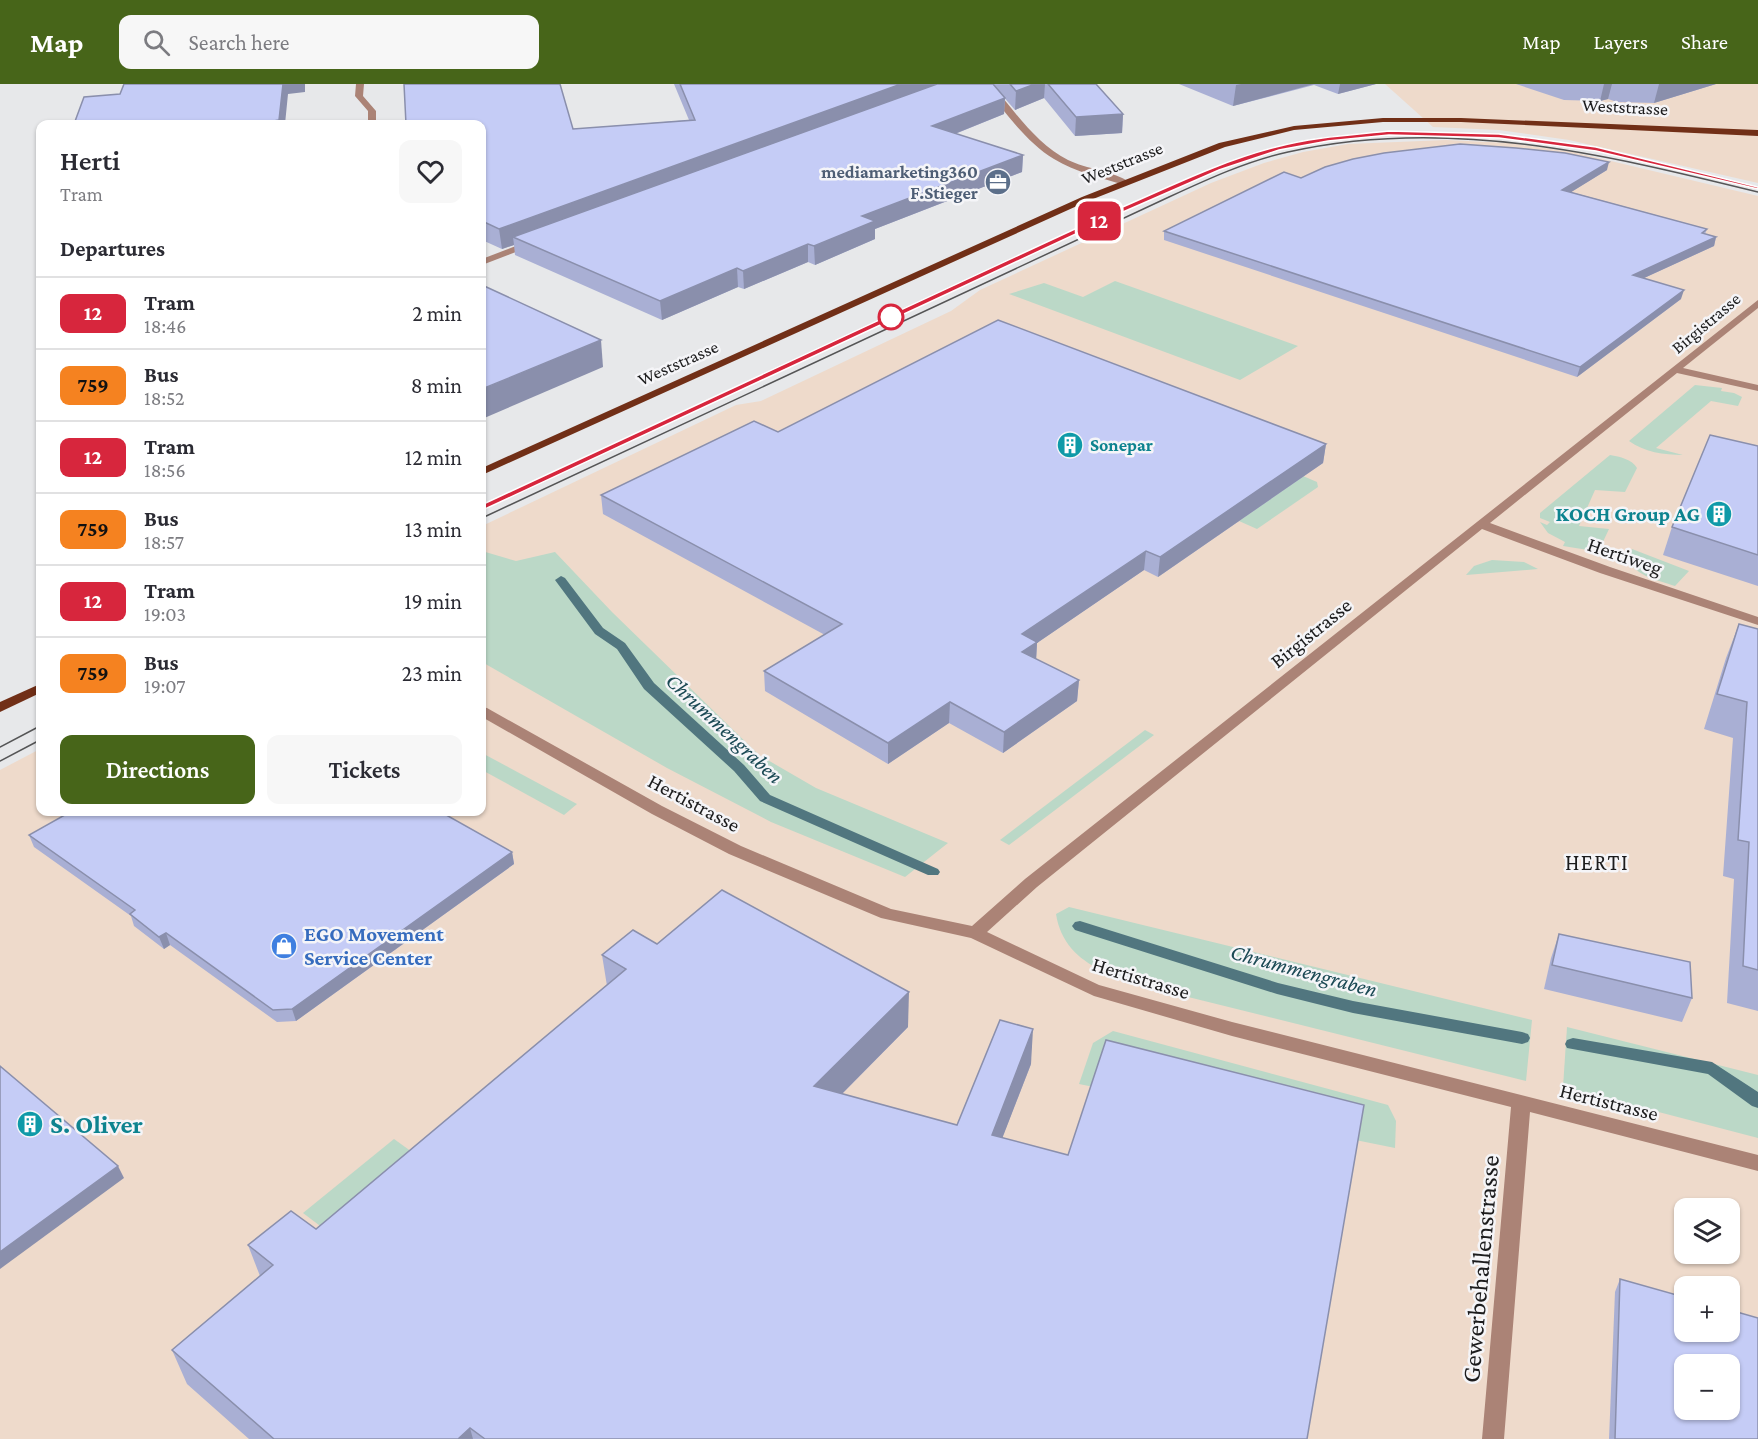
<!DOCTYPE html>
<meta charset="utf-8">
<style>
body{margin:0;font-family:"Crimson Pro",serif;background:#f7f7f7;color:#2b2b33;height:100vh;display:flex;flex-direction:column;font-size:22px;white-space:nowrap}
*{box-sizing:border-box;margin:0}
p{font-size:20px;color:#7c7c81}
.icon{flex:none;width:33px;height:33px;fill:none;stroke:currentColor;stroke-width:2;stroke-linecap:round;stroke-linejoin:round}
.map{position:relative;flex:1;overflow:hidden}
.drawer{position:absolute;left:36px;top:36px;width:450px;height:696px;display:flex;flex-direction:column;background:#fff;border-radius:12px;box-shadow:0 2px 4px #0004}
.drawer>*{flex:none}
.badge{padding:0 12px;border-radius:9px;font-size:21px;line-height:39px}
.fabs{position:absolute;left:1674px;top:1114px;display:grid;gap:12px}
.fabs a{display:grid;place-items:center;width:66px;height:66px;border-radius:12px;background:#fff;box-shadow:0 2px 4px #0004;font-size:30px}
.map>.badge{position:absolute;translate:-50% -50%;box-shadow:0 0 0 3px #fff}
h2{padding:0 24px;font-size:22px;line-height:54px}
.round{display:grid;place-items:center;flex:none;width:63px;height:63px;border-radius:12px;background:#f7f7f7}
.headline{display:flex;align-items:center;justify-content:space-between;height:102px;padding:0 24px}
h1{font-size:28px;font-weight:600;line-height:45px}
.cta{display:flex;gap:12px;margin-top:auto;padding:12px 24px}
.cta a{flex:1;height:69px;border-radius:12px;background:#476519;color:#fff;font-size:24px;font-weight:600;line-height:69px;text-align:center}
.cta a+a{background:#f7f7f7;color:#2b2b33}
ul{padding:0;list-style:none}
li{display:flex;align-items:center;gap:18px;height:72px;padding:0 24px;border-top:2px solid #e1e1e2}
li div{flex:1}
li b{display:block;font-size:22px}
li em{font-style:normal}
li .badge{min-width:66px;font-weight:700;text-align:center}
header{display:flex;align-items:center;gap:36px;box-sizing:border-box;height:84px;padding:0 30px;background:#476519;color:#fff}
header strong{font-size:28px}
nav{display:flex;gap:33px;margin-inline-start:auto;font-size:21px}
.search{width:420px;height:54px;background:#f7f7f7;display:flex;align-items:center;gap:15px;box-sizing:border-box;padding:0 21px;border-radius:12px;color:#7c7c81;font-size:22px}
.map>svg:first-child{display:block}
</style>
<header>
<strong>Map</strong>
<div class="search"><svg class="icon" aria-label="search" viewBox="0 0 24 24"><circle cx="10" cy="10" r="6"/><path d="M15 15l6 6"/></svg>Search here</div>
<nav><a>Map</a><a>Layers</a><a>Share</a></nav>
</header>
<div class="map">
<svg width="1758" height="1355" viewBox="0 0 1758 1355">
<rect width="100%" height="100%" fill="#e7e8ea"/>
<g fill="#eedacb" fill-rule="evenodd">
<path d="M 1385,0 L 1758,0 L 1758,99 L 1569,56 L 1499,46 L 1433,43 Z"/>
<path d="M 1446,56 L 1509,59 L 1573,68 L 1758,112 L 1758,1355 L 0,1355 L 0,686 L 40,665 L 40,728 L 482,728 L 482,442 L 736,321 L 761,317 L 951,227 L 980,206 L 1211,99 L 1264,79 L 1303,68 L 1348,60 ZM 1684,1125 L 1730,1125 L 1730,1170 L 1684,1170 ZM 1684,1203 L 1730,1203 L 1730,1248 L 1684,1248 ZM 1684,1281 L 1730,1281 L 1730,1326 L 1684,1326 Z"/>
</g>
<g fill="#bbd8c7">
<path d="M 1115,197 L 1298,262 L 1240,296 L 1009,210 L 1044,199 L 1083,213 Z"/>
<path d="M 1695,301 L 1722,304 L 1721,307 L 1734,309 L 1742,313 L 1738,322 L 1711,317 L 1656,364 L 1683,371 C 1664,371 1644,368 1629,357 Z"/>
<path d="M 1610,371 C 1620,373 1632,375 1637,384 L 1625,408 L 1595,406 L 1579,442 L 1609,445 L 1601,462 L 1588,466 L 1563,462 L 1565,458 L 1548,449 L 1540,438 L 1547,441 L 1550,438 L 1540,434 L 1540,429 Z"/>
<path d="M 1303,392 L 1317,398 L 1318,403 L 1257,445 L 1239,437 Z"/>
<path d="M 1632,465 L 1689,487 L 1675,502 C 1657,496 1639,493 1628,477 Z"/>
<path d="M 482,467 L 516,477 L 555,468 L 612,528 L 759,671 L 816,704 L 948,759 L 905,793 L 771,738 L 667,684 L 482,578 Z"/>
<path d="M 1492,476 L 1524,478 L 1538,485 L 1466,491 L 1474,482 Z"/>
<path d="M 1145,646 L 1154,651 L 1009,761 L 1000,756 Z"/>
<path d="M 482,669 L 577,720 L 564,731 L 482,686 Z"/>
<path d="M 1069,823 L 1532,936 L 1526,997 L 1172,909 C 1126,895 1065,887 1056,830 Z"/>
<path d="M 1567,943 L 1758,991 L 1758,1054 L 1563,1003 Z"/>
<path d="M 1113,947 L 1388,1021 L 1396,1037 L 1395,1064 L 1079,1000 L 1093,959 Z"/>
<path d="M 394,1055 L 437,1086 L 348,1163 L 303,1129 Z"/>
</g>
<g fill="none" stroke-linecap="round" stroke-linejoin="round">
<g fill="#51767f" fill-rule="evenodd">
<path d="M 561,492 L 565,494 L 603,544 L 625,559 L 654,599 L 744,681 L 770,711 L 938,785 L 940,788 L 938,791 L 928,791 L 760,717 L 734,687 L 644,605 L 617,565 L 595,550 L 555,496 Z"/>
<path d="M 1080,837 L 1278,899 L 1353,917 L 1522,948 L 1528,950 L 1530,954 L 1528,958 L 1522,960 L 1353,929 L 1277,910 L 1075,846 L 1072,842 L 1075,838 Z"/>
<path d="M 1573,954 L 1712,978 L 1758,1008 L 1758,1024 L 1752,1022 L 1708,990 L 1567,964 L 1565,960 L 1567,956 Z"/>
</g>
<g fill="#ab8376" fill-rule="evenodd">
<path d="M 356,0 L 364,0 L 363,12 L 376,27 L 376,40 L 368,40 L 368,27 L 355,12 Z"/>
<path d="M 983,0 L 991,0 C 1014,26 1036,60 1068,76 C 1086,85 1114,87 1129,98 L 1125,101 C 1101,94 1075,88 1054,75 C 1026,58 1003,26 983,0 Z"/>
<path d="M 534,155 L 539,158 L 537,160 L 482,181 L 482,175 Z"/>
<path d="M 1758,216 L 1758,224 L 1683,284 L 1758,301 L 1758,307 L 1677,289 L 1490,439 L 1610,483 L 1758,533 L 1758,541 L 1600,489 L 1482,445 L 1037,803 L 987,848 L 1099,901 L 1232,938 L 1758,1071 L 1758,1087 L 1530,1028 L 1504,1355 L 1482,1355 L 1511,1023 L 1232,952 L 1094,912 L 971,854 L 881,834 L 729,770 L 652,730 L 482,633 L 482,623 L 487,624 L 662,722 L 741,762 L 891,825 L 972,842 L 1025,795 Z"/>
</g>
<g fill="#712f17" fill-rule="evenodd">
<path d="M 1383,34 L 1461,34 L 1758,46 L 1758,52 L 1461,38 L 1383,38 L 1294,46 L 1225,63 L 1088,117 L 482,391 L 482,384 L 1082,113 L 1219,59 L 1294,42 Z"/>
<path d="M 40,600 L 40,609 L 0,628 L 0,618 Z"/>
</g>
<g stroke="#555556" stroke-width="1.5">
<path d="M 482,423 L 829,262"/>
<path d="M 482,434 L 1169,113 C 1208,95 1247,77 1288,68 C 1447,32 1604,70 1758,108"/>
<path d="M 0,663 L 40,642"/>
<path d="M 0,677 L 40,656"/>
</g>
</g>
<g fill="#a9afd4">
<path d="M 674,0 L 1096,0 L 1123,30 L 1122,49 L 1075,52 L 1044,14 L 1015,26 L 1001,10 L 1005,14 L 1004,30 L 955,50 L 1023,71 L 1022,88 L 875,145 L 875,155 L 815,181 L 808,178 L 744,205 L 738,203 L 662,236 L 515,171 L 514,161 L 502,165 L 482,156 L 482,40 L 573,45 L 689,36 Z"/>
<path d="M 1179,0 L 1376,0 L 1338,10 L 1314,1 L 1233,22 Z"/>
<path d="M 1516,0 L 1716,0 L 1654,19 L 1617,18 L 1608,15 L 1600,17 L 1564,16 Z"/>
<path d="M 1607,86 L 1571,108 L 1707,145 L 1705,150 L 1716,153 L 1714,162 L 1644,194 L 1681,215 L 1577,293 L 1164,156 L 1164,147 L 1301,94 Z"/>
<path d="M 778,348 L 1326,360 L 1323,379 L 1158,493 L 1144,486 L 1037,559 L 1036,575 L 1079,596 L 1077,617 L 1003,669 L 949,639 L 888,680 L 765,607 L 764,587 L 825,551 L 603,430 L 601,411 Z"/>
<path d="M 1758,362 L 1758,502 L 1663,471 L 1672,443 Z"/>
<path d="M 1739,540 L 1758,545 L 1758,927 L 1727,919 L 1734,795 L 1723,792 L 1733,654 L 1704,645 L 1726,574 Z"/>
<path d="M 29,751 L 512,768 L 514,780 L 296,937 L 277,938 L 170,861 L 164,865 L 134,842 L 131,832 L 34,763 Z"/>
<path d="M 1559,850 L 1692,914 L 1682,938 L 1544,905 L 1551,874 Z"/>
<path d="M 657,860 L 908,943 L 842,1010 L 957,1041 L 1031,980 L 1002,1054 L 1307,1355 L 249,1355 L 187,1300 L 172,1266 L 260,1192 L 248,1161 L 316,1145 L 607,902 L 602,871 Z"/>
<path d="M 1620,1195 L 1758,1355 L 1609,1355 L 1615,1208 Z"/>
</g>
<g fill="#8a8fac">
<path d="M 283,0 L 305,0 L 305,8 L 288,10 L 285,40 L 273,40 Z"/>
<path d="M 901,0 L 960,0 L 513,153 L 514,161 L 502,165 L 499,145 Z"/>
<path d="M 1035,0 L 1045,0 L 1044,14 L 1015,26 L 1016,7 Z"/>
<path d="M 1241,0 L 1314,0 L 1233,22 L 1236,1 Z"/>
<path d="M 1340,0 L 1376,0 L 1338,10 Z"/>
<path d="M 1604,0 L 1612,0 L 1608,15 L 1600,17 Z"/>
<path d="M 1659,0 L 1716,0 L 1654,19 Z"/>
<path d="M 1005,14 L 1004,30 L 932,59 L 932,42 Z"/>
<path d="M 1123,30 L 1122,49 L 1075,52 L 1076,33 Z"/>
<path d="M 1023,71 L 1022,88 L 875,145 L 875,155 L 815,181 L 814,162 L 862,132 Z"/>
<path d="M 1609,78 L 1607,86 L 1560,115 L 1562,106 Z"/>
<path d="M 1716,153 L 1714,162 L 1631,200 L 1633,191 Z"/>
<path d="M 808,160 L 808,178 L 744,205 L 743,187 Z"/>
<path d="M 737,184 L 738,203 L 662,236 L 660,217 Z"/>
<path d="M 1684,206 L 1681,215 L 1577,293 L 1580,283 Z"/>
<path d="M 601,256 L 603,283 L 482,335 L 482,305 Z"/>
<path d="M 1326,360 L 1323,379 L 1158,493 L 1160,473 Z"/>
<path d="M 1146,467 L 1144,486 L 1037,559 L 1036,578 L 1020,588 L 1022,550 Z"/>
<path d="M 1079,596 L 1077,617 L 1003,669 L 1004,648 Z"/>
<path d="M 950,618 L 949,639 L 888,680 L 888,659 Z"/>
<path d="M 512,768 L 514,780 L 296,937 L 292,925 Z"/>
<path d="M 166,849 L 170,861 L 164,865 L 159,853 Z"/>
<path d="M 909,908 L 908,943 L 815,1037 L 814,1002 Z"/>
<path d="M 1033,945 L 1031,980 L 990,1086 L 992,1051 Z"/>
<path d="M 118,1082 L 124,1094 L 0,1185 L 0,1168 Z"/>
<path d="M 470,1344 L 473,1355 L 458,1355 Z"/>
</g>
<g fill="#c5ccf6" stroke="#8a8fac" stroke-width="1.5" fill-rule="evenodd">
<path d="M 124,0 L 283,0 L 279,36 L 274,37 L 273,40 L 74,40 L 84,13 L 120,10 Z"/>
<path d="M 404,0 L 560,0 L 573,45 L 695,36 L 680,0 L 901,0 L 499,145 L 482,137 L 482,40 L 406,40 Z"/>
<path d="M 937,0 L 993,0 L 1005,14 L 932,42 L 1023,71 L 862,132 L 875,137 L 814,162 L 808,160 L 743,187 L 737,184 L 660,217 L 513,153 Z"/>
<path d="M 1010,0 L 1035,0 L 1016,7 Z"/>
<path d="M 1048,0 L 1096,0 L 1123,30 L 1076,33 Z"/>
<path d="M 1460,60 L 1516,64 L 1565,69 L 1609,78 L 1562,106 L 1707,145 L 1702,149 L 1716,153 L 1633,191 L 1684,206 L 1580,283 L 1164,147 L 1284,88 L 1301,94 L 1325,83 L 1353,75 L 1384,69 Z"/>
<path d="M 482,201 L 601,256 L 482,305 Z"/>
<path d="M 998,236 L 1326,360 L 1160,473 L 1146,467 L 1022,550 L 1037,558 L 1022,568 L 1079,596 L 1004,648 L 950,618 L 888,659 L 764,587 L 842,540 L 601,411 L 754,337 L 778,348 Z"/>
<path d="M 1710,351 L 1758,362 L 1758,471 L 1672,443 Z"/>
<path d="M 1739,540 L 1758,545 L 1758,886 L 1743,882 L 1749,758 L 1738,756 L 1747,618 L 1717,610 Z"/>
<path d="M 70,728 L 441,728 L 512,768 L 292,925 L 273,926 L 166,849 L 159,853 L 130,830 L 135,826 L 29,751 Z"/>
<path d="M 722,806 L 909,908 L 814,1002 L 957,1041 L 1000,936 L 1033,945 L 992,1051 L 1068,1071 L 1106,956 L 1364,1021 L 1307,1355 L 485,1355 L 470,1344 L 458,1355 L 274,1355 L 172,1266 L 273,1181 L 248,1161 L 291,1127 L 316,1145 L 626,885 L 602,871 L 633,846 L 657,860 Z"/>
<path d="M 1559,850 L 1690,878 L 1692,914 L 1552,881 Z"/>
<path d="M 0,982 L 118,1082 L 0,1168 Z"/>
<path d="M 1620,1195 L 1684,1213 L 1684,1248 L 1730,1248 L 1730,1226 L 1758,1234 L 1758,1355 L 1615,1355 ZM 1684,1281 L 1730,1281 L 1730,1326 L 1684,1326 Z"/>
</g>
<path fill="#d7263d" stroke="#fff" stroke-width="1.5" d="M 1389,47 L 1499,50 L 1596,63 L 1758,103 L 1758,105 L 1596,67 L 1499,54 L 1389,51 L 1328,57 L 1279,66 L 1219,86 L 1123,128 L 485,425 L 477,423 L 1118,125 C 1169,103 1221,77 1276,63 C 1313,53 1351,51 1389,47 Z"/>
<defs>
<symbol id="office-disc" viewBox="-11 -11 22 22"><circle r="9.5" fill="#5c6f8a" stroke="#f5f5f8"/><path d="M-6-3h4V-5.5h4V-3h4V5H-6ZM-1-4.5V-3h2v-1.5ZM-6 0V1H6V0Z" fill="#fff"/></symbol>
<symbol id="building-disc" viewBox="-11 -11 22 22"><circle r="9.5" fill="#0f9aa8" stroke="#f5f5f8"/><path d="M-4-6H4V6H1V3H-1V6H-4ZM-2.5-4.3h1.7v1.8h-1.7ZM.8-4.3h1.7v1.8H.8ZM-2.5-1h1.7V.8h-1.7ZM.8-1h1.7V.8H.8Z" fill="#fff"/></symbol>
<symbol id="shop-disc" viewBox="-11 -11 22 22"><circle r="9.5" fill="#3f7fe0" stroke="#f5f5f8"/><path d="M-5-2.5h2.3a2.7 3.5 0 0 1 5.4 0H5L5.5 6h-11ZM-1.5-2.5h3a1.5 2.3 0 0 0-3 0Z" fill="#fff"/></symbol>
</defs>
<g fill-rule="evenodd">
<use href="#office-disc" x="983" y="83" width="30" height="30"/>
<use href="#building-disc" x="1055" y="346" width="30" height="30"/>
<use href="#building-disc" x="1704" y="415" width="30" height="30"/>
<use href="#shop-disc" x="269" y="847" width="30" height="30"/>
<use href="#building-disc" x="15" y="1025" width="30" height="30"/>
</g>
<circle fill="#fff" stroke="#d7263d" stroke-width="3" cx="891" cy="233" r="12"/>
<g text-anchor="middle" stroke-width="5" stroke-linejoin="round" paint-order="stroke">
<g font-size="18" fill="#1c1c1d" stroke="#f5f5f8">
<text transform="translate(1625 23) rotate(3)" y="6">Weststrasse</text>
<text transform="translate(1122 79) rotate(-22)" y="6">Weststrasse</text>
<text transform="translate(1706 239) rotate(-40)" y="6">Birgistrasse</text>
<text transform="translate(678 279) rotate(-24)" y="6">Weststrasse</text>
</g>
<g font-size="18" font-weight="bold" fill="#4e5e75" stroke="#f5f5f8" text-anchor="end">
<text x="978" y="94">mediamarketing360<tspan x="978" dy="21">F.Stieger</tspan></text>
</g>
<g font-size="18" font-weight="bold" fill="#0d838f" stroke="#f5f5f8" text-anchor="start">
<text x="1090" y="367">Sonepar</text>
</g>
<g font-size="21" font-weight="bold" fill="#0d838f" stroke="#f5f5f8" text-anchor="end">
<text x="1700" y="437">KOCH Group AG</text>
</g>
<g font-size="21" fill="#1c1c1d" stroke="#f5f5f8">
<text transform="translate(1625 472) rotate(19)" y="7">Hertiweg</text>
<text transform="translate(1311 549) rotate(-39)" y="7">Birgistrasse</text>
<text transform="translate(694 719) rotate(28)" y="7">Hertistrasse</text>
<text transform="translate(1141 894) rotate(17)" y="7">Hertistrasse</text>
<text transform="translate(1609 1018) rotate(14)" y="7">Hertistrasse</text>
</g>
<g font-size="21" font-weight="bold" fill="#366cbe" stroke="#f5f5f8" text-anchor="start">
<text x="304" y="857">EGO Movement<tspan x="304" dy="24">Service Center</tspan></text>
</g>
<g font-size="22" font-style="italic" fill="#1a4954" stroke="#f5f5f8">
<text transform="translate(725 644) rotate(43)" y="8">Chrummengraben</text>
<text transform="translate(1304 886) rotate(15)" y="8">Chrummengraben</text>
</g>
<g font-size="22" letter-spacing="1.5" fill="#1c1c1d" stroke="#f5f5f8">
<text x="1597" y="786">HERTI</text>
</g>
<g font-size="26" font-weight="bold" fill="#0d838f" stroke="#f5f5f8" text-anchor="start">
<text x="50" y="1049">S. Oliver</text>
</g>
<g font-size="26" fill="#1c1c1d" stroke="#f5f5f8">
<text transform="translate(1480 1185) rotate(-85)" y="9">Gewerbehallenstrasse</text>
</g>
</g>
</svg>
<div class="fabs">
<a><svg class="icon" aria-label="layers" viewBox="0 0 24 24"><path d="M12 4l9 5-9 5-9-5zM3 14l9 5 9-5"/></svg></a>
<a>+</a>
<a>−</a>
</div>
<b class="badge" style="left:1099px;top:137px;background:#d7263d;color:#fff">12</b>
<section class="drawer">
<div class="headline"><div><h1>Herti</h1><p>Tram</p></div><a class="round"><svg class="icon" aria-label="heart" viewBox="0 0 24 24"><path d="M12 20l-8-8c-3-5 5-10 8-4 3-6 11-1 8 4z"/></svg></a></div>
<h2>Departures</h2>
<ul>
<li><span class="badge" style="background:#d7263d;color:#fff">12</span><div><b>Tram</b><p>18:46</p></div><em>2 min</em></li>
<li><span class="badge" style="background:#f58220;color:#111">759</span><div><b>Bus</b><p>18:52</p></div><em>8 min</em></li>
<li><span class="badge" style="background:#d7263d;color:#fff">12</span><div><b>Tram</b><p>18:56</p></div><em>12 min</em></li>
<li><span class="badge" style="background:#f58220;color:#111">759</span><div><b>Bus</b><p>18:57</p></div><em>13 min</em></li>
<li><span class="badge" style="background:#d7263d;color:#fff">12</span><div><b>Tram</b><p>19:03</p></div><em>19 min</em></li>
<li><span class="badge" style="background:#f58220;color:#111">759</span><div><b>Bus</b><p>19:07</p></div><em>23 min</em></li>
</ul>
<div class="cta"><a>Directions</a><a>Tickets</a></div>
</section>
</div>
